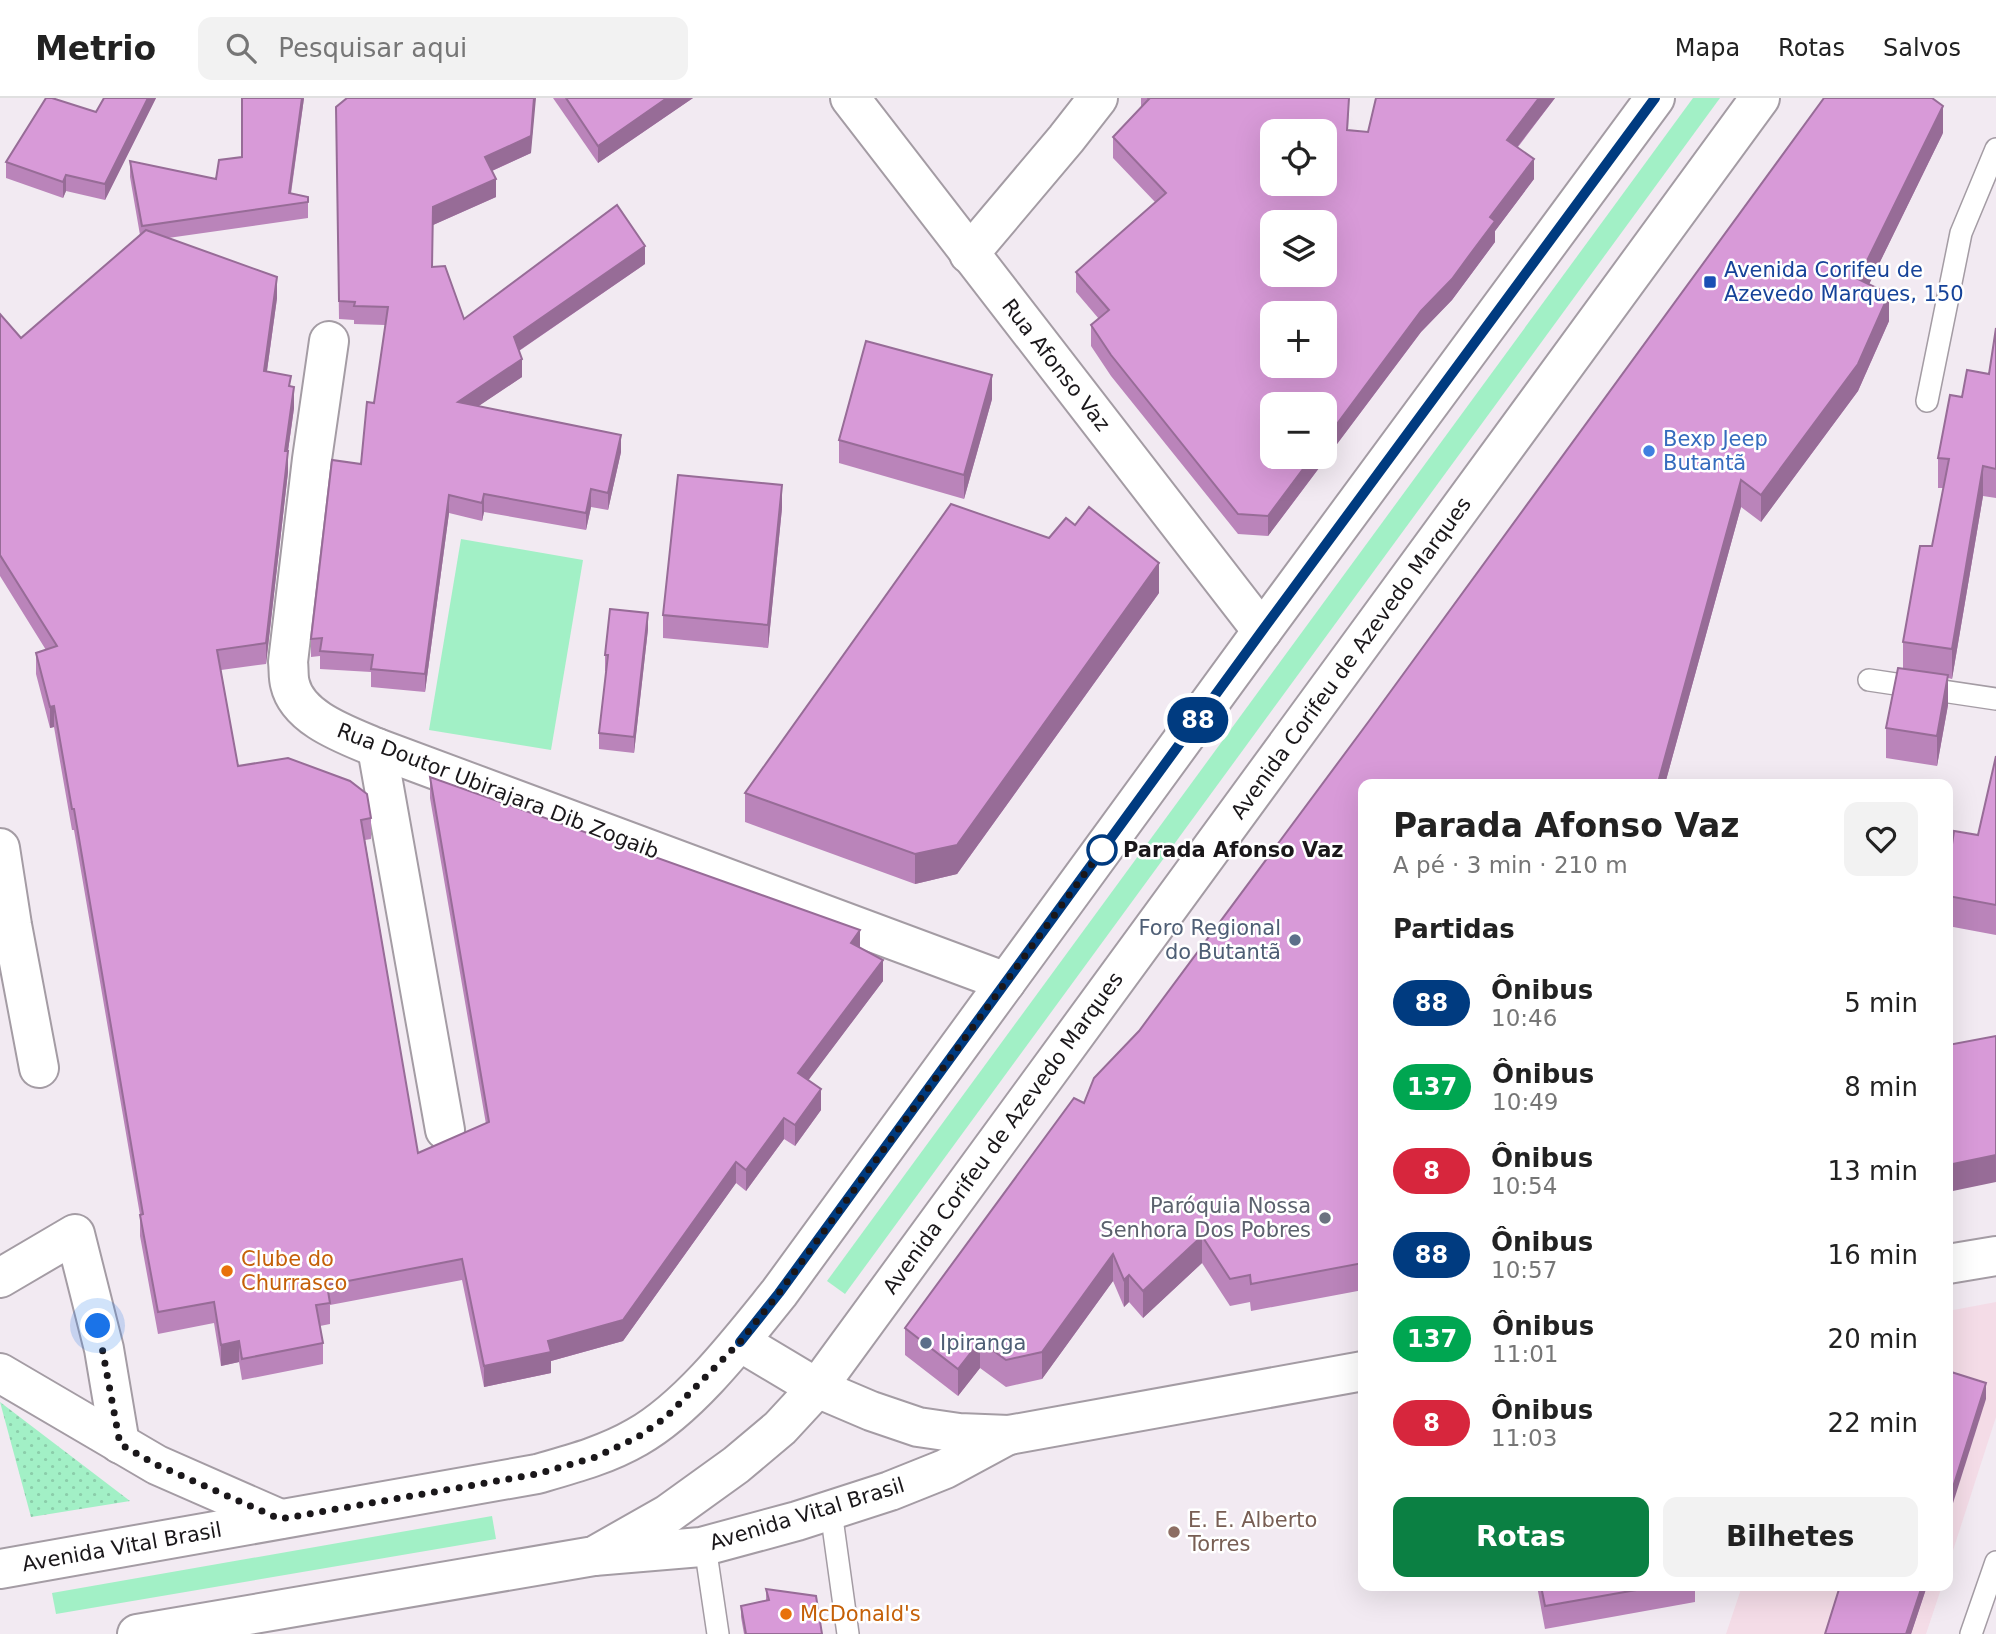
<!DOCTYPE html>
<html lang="pt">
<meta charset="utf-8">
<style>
body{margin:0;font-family:"DejaVu Sans",sans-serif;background:#f2f2f2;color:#222;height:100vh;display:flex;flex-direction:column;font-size:26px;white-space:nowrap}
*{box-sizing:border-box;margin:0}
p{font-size:23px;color:#767676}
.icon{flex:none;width:38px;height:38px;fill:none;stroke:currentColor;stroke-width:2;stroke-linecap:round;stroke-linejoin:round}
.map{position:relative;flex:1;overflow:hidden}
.sheet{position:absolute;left:1358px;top:681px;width:595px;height:812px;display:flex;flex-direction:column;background:#fff;border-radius:14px;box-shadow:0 7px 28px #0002}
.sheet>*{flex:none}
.badge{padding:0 14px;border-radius:23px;font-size:24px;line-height:46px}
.buttons{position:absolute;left:1260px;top:21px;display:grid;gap:14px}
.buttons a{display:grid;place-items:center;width:77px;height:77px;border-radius:14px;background:#fff;box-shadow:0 7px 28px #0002;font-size:35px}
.you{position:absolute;width:35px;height:35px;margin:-18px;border:5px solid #fff;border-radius:50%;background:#1a73e8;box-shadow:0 0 0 10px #1a73e833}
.map>.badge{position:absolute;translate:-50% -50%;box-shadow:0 0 0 4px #fff}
h2{padding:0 35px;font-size:26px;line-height:63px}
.round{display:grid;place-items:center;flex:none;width:74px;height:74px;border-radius:14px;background:#f2f2f2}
.headline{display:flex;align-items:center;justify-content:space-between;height:119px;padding:0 35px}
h1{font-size:33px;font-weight:700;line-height:52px}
.action{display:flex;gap:14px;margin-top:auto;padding:14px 35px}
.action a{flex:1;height:80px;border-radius:14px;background:#0b8043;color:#fff;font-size:28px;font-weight:700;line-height:80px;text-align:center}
.action a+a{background:#f2f2f2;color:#222}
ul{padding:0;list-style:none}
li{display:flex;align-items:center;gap:21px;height:84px;padding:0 35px}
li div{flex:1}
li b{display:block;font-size:26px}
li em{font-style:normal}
li .badge{min-width:77px;font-weight:700;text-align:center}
header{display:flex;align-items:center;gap:42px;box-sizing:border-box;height:98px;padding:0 35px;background:#fff;border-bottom:2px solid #e0e0e0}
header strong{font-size:33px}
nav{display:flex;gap:38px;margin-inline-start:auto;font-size:24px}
.search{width:490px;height:63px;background:#f2f2f2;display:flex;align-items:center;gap:18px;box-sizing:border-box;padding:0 24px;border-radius:14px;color:#767676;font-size:26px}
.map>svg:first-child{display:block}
</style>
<header>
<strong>Metrio</strong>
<div class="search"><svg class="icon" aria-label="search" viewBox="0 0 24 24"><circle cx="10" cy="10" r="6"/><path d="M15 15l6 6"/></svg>Pesquisar aqui</div>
<nav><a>Mapa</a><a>Rotas</a><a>Salvos</a></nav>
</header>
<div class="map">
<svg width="1996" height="1536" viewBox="0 0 1996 1536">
<defs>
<pattern id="park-dots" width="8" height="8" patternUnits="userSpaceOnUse" patternTransform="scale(1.75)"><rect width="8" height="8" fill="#a2f0c6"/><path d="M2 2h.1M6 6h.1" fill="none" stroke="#8bcdaa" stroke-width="1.8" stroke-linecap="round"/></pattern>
</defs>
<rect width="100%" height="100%" fill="#f2eaf2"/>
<g fill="#f4dce7">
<path d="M 1996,1204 L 1996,1319 L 1948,1468 L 1948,1213 Z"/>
<path d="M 1742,1488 L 1942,1488 L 1926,1536 L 1726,1536 Z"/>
</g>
<g fill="#a2f0c6">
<path d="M 1693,0 L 1720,0 L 845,1196 L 827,1183 Z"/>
<path d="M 461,441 L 583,462 L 551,652 L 429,632 Z"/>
<path d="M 492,1418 L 496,1441 L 56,1516 L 52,1495 Z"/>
</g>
<path fill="url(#park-dots)" d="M 0,1304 L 130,1403 L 31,1419 Z"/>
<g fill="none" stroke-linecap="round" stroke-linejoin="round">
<defs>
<g id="service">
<path d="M 1927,303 L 1961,135 L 1996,51"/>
<path d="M 1869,582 L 1996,601"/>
<path d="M 831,1413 L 848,1536"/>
<path d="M 705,1448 L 718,1536"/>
<path d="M 1971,1536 L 1996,1464"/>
</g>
<g id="minor">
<path d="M 850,0 L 1262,533"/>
<path d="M 969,156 L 1066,41 L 1098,0"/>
<path d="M 329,243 L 312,361 L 288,564 C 289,571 288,579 290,586 C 298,621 347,637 377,650 L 1006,884"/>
<path d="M 377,650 L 445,1032"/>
<path d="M 0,750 L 12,827 L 39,970"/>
<path d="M 1948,1166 L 1996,1158"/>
<path d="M 0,1180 L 75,1136 L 104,1251 L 120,1346"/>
<path d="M 740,1244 L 817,1290 L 871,1313 L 918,1329 L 959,1335 L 1009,1337 L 1363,1273"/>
<path d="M 594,1458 L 701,1449 L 797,1423 L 890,1393 L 945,1371 L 1008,1337"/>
</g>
<g id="primary">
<path d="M 0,1275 L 157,1367 L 280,1421"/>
<path d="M 0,1471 L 537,1376 C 572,1366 606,1357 637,1339 C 690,1309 741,1242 779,1195 L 1262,533 L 1655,0"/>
<path d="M 137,1536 L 594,1458 L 668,1416 L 736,1367 L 780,1330 L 817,1290 L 1760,0"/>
</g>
</defs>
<use href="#service" stroke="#a49ca4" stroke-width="24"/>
<use href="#minor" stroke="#a49ca4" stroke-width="42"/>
<use href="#primary" stroke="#a49ca4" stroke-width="42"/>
<use href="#service" stroke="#fff" stroke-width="21"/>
<use href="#minor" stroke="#fff" stroke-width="38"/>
<use href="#primary" stroke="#fff" stroke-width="38"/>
</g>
<g fill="#ba84ba">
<path d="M 104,0 L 156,0 L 105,102 L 66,93 L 63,100 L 6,80 L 6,64 L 96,14 Z"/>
<path d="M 304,0 L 291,96 L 308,99 L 308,120 L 168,140 L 277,200 L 267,273 L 291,288 L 294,310 L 288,353 L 288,374 L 266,566 L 221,572 L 238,668 L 371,720 L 371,741 L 365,742 L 418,1055 L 486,1026 L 430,700 L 430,679 L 860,850 L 883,883 L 808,982 L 821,1012 L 795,1048 L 784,1041 L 746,1093 L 736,1085 L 623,1243 L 551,1263 L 551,1275 L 484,1289 L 462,1182 L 330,1207 L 330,1226 L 320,1228 L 323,1245 L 323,1266 L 242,1282 L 239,1264 L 221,1268 L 214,1225 L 158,1236 L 140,1138 L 140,1117 L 74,732 L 72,732 L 54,629 L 50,630 L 36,576 L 36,555 L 46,552 L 0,478 L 0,216 L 21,240 L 140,137 L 130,79 L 130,63 L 216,81 L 242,59 Z"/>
<path d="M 553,0 L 693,0 L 598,65 Z"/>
<path d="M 1141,0 L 1349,0 L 1348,32 L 1368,34 L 1376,0 L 1555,0 L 1518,49 L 1534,81 L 1495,133 L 1495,144 L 1452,202 L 1421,234 L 1268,438 L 1238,436 L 1111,278 L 1091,248 L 1091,227 L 1099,221 L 1076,194 L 1076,174 L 1155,104 L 1113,60 L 1113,39 L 1141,10 Z"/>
<path d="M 336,9 L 531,55 L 492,73 L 496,99 L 433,127 L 432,169 L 464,221 L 645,166 L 519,253 L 522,279 L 478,308 L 621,354 L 608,412 L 591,409 L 586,432 L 484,414 L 482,423 L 449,415 L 425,594 L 371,589 L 371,574 L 320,571 L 320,558 L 311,559 L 311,541 L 361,366 L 374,305 L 385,227 L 354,226 L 354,222 L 339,221 Z"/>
<path d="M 1943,35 L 1869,186 L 1889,223 L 1858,293 L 1761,424 L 1741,409 L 1665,686 L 1363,686 L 1363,1192 L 1251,1213 L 1250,1204 L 1230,1208 L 1202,1165 L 1143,1220 L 1129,1204 L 1124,1209 L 1113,1183 L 1042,1281 L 1006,1289 L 980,1270 L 958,1298 L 905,1257 L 905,1230 L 1084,1005 L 1139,933 Z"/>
<path d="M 1996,230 L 1996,400 L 1983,398 L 1952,581 L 1948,580 L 1948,607 L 1937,668 L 1886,660 L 1886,630 L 1903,571 L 1903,544 L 1932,448 L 1943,390 L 1938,390 L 1938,360 L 1962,299 L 1989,276 Z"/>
<path d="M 992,301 L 964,401 L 839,365 L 839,342 Z"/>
<path d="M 782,410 L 768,550 L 663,540 L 663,517 Z"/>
<path d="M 1159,495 L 957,776 L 915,786 L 745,724 L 745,695 Z"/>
<path d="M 648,531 L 634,655 L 599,651 L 599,635 L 606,573 L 605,573 L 605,557 Z"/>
<path d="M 1996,658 L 1996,837 L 1948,828 L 1948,773 L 1978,737 Z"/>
<path d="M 1537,1488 L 1695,1488 L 1695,1504 L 1545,1531 Z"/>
<path d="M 1820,1488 L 1927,1488 L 1911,1536 L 1825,1536 L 1839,1493 Z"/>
<path d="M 766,1491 L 822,1536 L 744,1536 L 741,1519 L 741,1508 L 766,1502 Z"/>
</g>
<g fill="#976c97">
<path d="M 148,0 L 156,0 L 105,102 L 105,86 Z"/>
<path d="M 302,0 L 304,0 L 289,107 L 289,95 Z"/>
<path d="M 534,0 L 536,0 L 531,55 L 485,76 L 485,59 Z"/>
<path d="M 667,0 L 693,0 L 598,65 L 598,48 Z"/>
<path d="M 1539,0 L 1555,0 L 1507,62 L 1507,42 Z"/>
<path d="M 1943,8 L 1943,35 L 1858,209 L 1858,181 Z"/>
<path d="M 1534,61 L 1534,81 L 1495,133 L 1495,144 L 1452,202 L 1421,234 L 1268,438 L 1268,418 L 1312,359 L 1325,359 L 1325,342 Z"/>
<path d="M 66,77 L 66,93 L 63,100 L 63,84 Z"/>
<path d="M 496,81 L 496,99 L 433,127 L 433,109 Z"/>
<path d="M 645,148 L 645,166 L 514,256 L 514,239 Z"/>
<path d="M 277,179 L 277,200 L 264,294 L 264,273 Z"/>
<path d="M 1889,196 L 1889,223 L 1858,293 L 1761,424 L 1761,397 Z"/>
<path d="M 522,261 L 522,279 L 458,322 L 458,304 Z"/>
<path d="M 992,277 L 992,301 L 964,401 L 964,377 Z"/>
<path d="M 294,289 L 294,310 L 285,374 L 285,353 Z"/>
<path d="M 621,337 L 621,354 L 608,412 L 608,395 Z"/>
<path d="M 288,353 L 288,374 L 266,566 L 266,545 Z"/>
<path d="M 1983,368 L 1983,398 L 1952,581 L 1952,551 Z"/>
<path d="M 1741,382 L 1741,409 L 1665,686 L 1655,686 Z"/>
<path d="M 782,387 L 782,410 L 768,550 L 768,527 Z"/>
<path d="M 591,391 L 591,409 L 586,432 L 586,415 Z"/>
<path d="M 484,396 L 484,414 L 482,423 L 482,405 Z"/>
<path d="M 449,397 L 449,415 L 425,594 L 425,576 Z"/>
<path d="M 1159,465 L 1159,495 L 957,776 L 915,786 L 915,756 Z"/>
<path d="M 648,515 L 648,531 L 634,655 L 634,639 Z"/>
<path d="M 1948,577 L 1948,607 L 1937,668 L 1937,638 Z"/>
<path d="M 54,608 L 54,629 L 50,630 L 50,609 Z"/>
<path d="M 860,832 L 860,853 L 851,845 Z"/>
<path d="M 883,862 L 883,883 L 798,996 L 798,975 Z"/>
<path d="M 821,991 L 821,1012 L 795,1048 L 795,1027 Z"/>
<path d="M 784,1020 L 784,1041 L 746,1093 L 746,1072 Z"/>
<path d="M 1996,1057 L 1996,1084 L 1948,1094 L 1948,1067 Z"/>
<path d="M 736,1064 L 736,1085 L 623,1243 L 551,1263 L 551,1275 L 484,1289 L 484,1268 L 548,1243 Z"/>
<path d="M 1202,1138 L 1202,1165 L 1143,1220 L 1143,1193 Z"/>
<path d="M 1113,1156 L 1113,1183 L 1042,1281 L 1042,1254 Z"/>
<path d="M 1129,1177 L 1129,1204 L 1124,1209 L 1124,1182 Z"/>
<path d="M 239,1243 L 239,1264 L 221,1268 L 221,1247 Z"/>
<path d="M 980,1243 L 980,1270 L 958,1298 L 958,1271 Z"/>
<path d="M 1986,1285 L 1986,1301 L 1948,1421 L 1948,1405 Z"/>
<path d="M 1922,1488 L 1927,1488 L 1911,1536 L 1906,1536 Z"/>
</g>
<g fill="#d89ad8" stroke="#976c97" stroke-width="2" fill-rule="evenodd">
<path d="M 46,0 L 52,0 L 96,14 L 104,0 L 148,0 L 105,86 L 66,77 L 63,84 L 6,64 Z"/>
<path d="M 242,0 L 302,0 L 289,95 L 308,99 L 308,104 L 142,128 L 130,63 L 216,81 L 219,62 L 242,59 Z"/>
<path d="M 347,0 L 534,0 L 531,38 L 485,59 L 496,81 L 433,109 L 432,169 L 445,168 L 464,221 L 617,107 L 645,148 L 514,239 L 522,261 L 458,304 L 621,337 L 608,395 L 591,391 L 586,415 L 484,396 L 482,405 L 449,397 L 425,576 L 371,571 L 373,557 L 320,553 L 322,540 L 311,541 L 332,362 L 361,366 L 367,304 L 374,305 L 388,209 L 354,208 L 355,204 L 339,203 L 336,9 Z"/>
<path d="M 566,0 L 667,0 L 598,48 Z"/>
<path d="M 1148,0 L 1349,0 L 1347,32 L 1368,34 L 1376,0 L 1539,0 L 1507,42 L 1534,61 L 1490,119 L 1495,123 L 1474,151 L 1452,181 L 1421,213 L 1325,342 L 1325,306 L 1272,306 L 1272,359 L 1312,359 L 1268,418 L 1238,416 L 1111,257 L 1091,227 L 1109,212 L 1076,174 L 1166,95 L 1113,39 L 1149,1 ZM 1272,33 L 1325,33 L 1325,86 L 1272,86 ZM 1272,124 L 1325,124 L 1325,177 L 1272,177 ZM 1272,215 L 1325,215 L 1325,268 L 1272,268 Z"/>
<path d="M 1824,0 L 1932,0 L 1943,8 L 1858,181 L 1889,196 L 1858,266 L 1761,397 L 1741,382 L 1659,681 L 1655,686 L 1363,686 L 1363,1165 L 1251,1186 L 1250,1177 L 1230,1181 L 1202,1138 L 1143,1193 L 1129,1177 L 1124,1182 L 1113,1156 L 1042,1254 L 1006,1262 L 980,1243 L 958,1271 L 905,1230 L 1074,1000 L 1084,1005 L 1094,980 L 1139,933 L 1369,623 Z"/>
<path d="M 146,132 L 277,179 L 264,273 L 291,278 L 289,288 L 294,289 L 285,353 L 288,353 L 266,545 L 217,552 L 238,668 L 288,660 L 350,683 L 367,696 L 371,720 L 361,722 L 418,1055 L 489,1024 L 430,679 L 860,832 L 851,845 L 883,862 L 798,975 L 821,991 L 795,1027 L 784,1020 L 746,1072 L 736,1064 L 623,1222 L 548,1243 L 551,1254 L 484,1268 L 462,1161 L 327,1187 L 330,1205 L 316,1207 L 323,1245 L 242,1261 L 239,1243 L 221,1247 L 214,1204 L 158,1214 L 140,1117 L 143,1116 L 74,711 L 72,711 L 54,608 L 50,609 L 36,555 L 57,548 L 0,457 L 0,216 L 21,240 Z"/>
<path d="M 1996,230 L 1996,371 L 1983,368 L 1952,551 L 1903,544 L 1920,448 L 1932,448 L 1949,361 L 1938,360 L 1950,297 L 1962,299 L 1967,272 L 1989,276 Z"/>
<path d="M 866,243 L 992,277 L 964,377 L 839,342 Z"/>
<path d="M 678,377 L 782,387 L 768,527 L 663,517 Z"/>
<path d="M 951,406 L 1049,440 L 1066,420 L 1075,427 L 1089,409 L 1159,465 L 957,747 L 915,756 L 745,695 Z"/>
<path d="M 610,511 L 648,515 L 634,639 L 599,635 L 608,557 L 605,557 Z"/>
<path d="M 1898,570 L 1948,577 L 1937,638 L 1886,630 Z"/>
<path d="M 1996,658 L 1996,807 L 1948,798 L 1948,773 L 1954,733 L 1978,737 Z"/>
<path d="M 1996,938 L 1996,1057 L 1948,1067 L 1948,947 Z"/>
<path d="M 1948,1273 L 1986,1285 L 1948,1405 Z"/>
<path d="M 1541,1488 L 1659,1488 L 1545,1508 Z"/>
<path d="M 1840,1488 L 1922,1488 L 1906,1536 L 1825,1536 Z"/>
<path d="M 766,1491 L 816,1498 L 822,1536 L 746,1536 L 741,1508 L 769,1502 Z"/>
</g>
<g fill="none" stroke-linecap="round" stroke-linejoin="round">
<defs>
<path id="line" d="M 740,1244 L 779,1195 L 1262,533 L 1655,0"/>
</defs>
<use href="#line" stroke="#fff" stroke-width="16"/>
<use href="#line" stroke="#003b80" stroke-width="10"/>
<path stroke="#1a171a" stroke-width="7" stroke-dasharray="0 12.6" d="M 98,1228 L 120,1346 L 157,1367 L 280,1421 L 537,1376 L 596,1359 L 638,1339 L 665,1320 L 740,1244 L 779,1195 L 1102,752"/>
</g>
<rect fill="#1a4fb4" stroke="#fff" stroke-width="2.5" x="1703" y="177" width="14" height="14" rx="3.5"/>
<circle fill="#3f7fe0" stroke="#fff" stroke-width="2.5" cx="1649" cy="353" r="7"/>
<circle fill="#fff" stroke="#003b80" stroke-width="3.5" cx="1102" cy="752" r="14"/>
<g fill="#5c6f8a" stroke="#fff" stroke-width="2.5">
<circle cx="1295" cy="842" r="7"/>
<circle cx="926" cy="1245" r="7"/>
</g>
<circle fill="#6b7280" stroke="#fff" stroke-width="2.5" cx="1325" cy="1120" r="7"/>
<g fill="#e8710a" stroke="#fff" stroke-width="2.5">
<circle cx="227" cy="1173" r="7"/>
<circle cx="786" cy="1516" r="7"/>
</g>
<circle fill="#8d6e63" stroke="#fff" stroke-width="2.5" cx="1174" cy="1434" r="7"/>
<g text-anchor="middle" stroke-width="5" stroke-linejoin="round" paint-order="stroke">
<g font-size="21" fill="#164399" stroke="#fff" text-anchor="start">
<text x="1724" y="179">Avenida Corifeu de<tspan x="1724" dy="24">Azevedo Marques, 150</tspan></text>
</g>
<g font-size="21" fill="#1a171a" stroke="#fff">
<text transform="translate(1056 267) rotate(52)" y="7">Rua Afonso Vaz</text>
<text transform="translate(1351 560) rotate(-54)" y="7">Avenida Corifeu de Azevedo Marques</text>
<text transform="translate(498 693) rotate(21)" y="7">Rua Doutor Ubirajara Dib Zogaib</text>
<text transform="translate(1003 1035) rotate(-54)" y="7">Avenida Corifeu de Azevedo Marques</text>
<text transform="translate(807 1416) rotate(-17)" y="7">Avenida Vital Brasil</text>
<text transform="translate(122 1449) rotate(-10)" y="7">Avenida Vital Brasil</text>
</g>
<g font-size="21" fill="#366cbe" stroke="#fff" text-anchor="start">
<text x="1663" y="348">Bexp Jeep<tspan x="1663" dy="24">Butantã</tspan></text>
</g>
<g font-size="21" font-weight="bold" fill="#1a171a" stroke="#fff" text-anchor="start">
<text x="1123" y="759">Parada Afonso Vaz</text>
</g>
<g font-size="21" fill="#4e5e75" stroke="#fff" text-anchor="end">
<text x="1281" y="837">Foro Regional<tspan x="1281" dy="24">do Butantã</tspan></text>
<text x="940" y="1252" text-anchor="start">Ipiranga</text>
</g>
<g font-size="21" fill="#5b616d" stroke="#fff" text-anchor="end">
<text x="1311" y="1115">Paróquia Nossa<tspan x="1311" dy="24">Senhora Dos Pobres</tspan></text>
</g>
<g font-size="21" fill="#c56008" stroke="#fff" text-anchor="start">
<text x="241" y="1168">Clube do<tspan x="241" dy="24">Churrasco</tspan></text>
<text x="800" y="1523">McDonald's</text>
</g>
<g font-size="21" fill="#785e54" stroke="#fff" text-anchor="start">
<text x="1188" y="1429">E. E. Alberto<tspan x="1188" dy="24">Torres</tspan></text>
</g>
</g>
</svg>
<div class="buttons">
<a><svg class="icon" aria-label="locate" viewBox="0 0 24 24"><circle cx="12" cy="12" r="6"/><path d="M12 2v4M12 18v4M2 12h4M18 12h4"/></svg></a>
<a><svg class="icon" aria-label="layers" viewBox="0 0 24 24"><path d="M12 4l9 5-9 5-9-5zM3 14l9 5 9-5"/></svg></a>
<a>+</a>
<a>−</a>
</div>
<div class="you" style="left:98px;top:1228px"></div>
<b class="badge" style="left:1198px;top:622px;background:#003b80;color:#fff">88</b>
<section class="sheet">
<div class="headline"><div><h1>Parada Afonso Vaz</h1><p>A pé · 3 min · 210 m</p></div><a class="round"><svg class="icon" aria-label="heart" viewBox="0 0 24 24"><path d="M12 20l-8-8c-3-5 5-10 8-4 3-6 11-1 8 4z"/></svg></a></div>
<h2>Partidas</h2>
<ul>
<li><span class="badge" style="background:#003b80;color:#fff">88</span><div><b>Ônibus</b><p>10:46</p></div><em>5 min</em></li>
<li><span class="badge" style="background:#00a651;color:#fff">137</span><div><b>Ônibus</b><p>10:49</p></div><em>8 min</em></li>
<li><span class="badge" style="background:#d7263d;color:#fff">8</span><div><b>Ônibus</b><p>10:54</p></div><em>13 min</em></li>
<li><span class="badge" style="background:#003b80;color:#fff">88</span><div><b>Ônibus</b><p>10:57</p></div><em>16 min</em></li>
<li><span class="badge" style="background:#00a651;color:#fff">137</span><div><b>Ônibus</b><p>11:01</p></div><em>20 min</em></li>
<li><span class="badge" style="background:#d7263d;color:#fff">8</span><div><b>Ônibus</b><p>11:03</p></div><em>22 min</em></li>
</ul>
<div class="action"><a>Rotas</a><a>Bilhetes</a></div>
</section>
</div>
